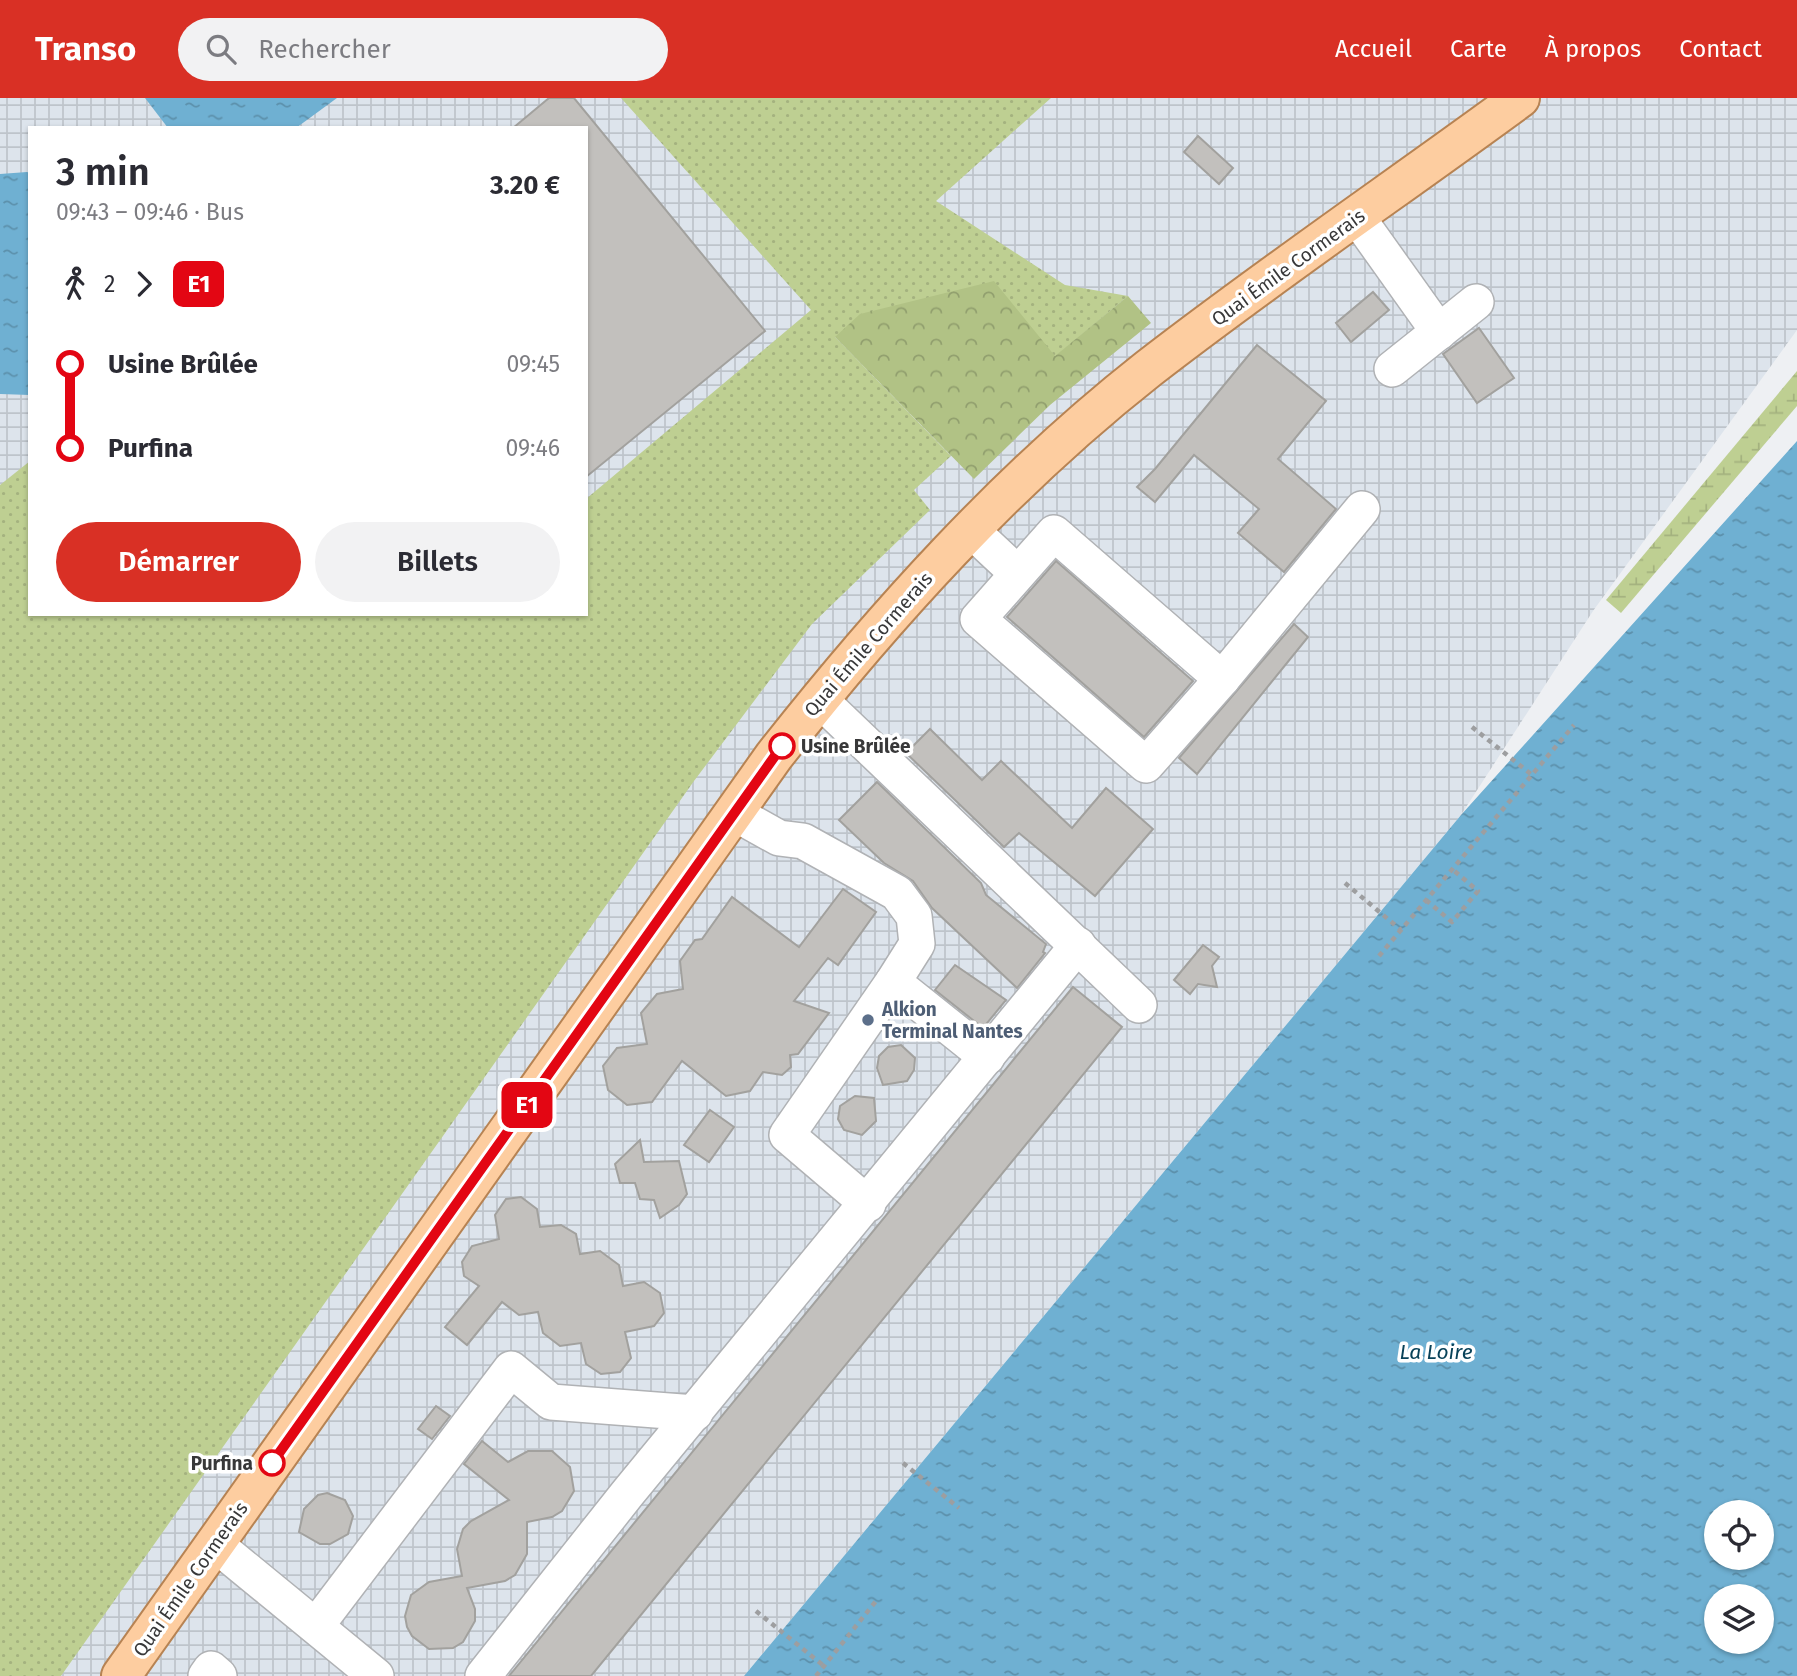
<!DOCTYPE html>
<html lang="fr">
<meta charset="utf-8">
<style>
body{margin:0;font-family:"Fira Sans",sans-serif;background:#f2f2f3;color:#2b2b33;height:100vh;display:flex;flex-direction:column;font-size:26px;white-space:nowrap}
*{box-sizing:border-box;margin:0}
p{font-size:23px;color:#7c7c81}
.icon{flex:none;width:38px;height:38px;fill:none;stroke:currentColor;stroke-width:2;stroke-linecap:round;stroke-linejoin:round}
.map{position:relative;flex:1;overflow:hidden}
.side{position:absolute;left:28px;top:28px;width:560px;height:490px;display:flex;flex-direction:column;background:#fff;border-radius:0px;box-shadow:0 2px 5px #0004}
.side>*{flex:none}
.badge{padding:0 14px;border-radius:10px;font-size:24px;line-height:46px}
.tools{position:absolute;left:1704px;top:1402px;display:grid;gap:14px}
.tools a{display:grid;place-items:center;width:70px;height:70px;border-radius:50%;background:#fff;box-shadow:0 2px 5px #0004;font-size:35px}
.map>.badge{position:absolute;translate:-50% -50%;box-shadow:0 0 0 4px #fff}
.legs{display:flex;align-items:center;gap:10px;height:77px;padding:0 28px;font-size:23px}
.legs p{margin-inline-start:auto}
.headline{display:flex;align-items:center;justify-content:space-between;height:119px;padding:0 28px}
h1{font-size:38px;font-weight:600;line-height:52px}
.primary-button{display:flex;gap:14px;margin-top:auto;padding:14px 28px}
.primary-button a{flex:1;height:80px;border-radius:42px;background:#d93025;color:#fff;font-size:28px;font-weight:600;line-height:80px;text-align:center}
.primary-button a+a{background:#f2f2f3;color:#2b2b33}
ul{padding:0 28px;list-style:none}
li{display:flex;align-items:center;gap:24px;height:84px;font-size:26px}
li i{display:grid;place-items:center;width:10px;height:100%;margin:0 9px;background:currentColor}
li i::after{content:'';width:18px;height:18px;margin:-9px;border:5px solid;border-radius:50%;background:#fff}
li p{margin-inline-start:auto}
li:first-child i{background:linear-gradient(#0000 50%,currentColor 0)}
li:last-child i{background:linear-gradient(currentColor 50%,#0000 0)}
header{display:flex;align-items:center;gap:42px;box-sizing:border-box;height:98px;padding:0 35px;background:#d93025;color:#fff}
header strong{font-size:33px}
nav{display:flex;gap:38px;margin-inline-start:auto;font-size:24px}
.search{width:490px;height:63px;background:#f2f2f3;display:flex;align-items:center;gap:18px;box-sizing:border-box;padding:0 24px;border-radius:38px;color:#7c7c81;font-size:26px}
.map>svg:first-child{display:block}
</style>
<header>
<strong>Transo</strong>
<div class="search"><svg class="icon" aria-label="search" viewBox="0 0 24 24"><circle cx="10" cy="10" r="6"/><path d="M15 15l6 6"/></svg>Rechercher</div>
<nav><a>Accueil</a><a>Carte</a><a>À propos</a><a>Contact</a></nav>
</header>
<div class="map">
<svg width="1797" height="1578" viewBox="0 0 1797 1578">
<defs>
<pattern id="industrial-grid" width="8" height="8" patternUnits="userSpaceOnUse" patternTransform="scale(1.75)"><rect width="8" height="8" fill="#dde4ec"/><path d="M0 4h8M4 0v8" fill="none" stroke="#bec4cb"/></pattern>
<pattern id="grass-dots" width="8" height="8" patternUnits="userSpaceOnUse" patternTransform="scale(1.75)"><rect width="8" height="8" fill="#becf92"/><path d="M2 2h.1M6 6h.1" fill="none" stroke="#a4b27f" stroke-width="1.8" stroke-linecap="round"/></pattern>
<pattern id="forest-crowns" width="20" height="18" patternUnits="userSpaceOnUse" patternTransform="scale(1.75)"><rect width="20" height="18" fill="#b1c285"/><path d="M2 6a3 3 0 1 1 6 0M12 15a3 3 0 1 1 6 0" fill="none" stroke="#919f6e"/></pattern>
<pattern id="wetland-marsh" width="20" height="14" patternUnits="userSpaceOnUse" patternTransform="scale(1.75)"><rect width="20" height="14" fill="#becf92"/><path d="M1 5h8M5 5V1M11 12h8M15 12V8" fill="none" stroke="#a4b27f"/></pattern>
<pattern id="water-ripples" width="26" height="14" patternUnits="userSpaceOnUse" patternTransform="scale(1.75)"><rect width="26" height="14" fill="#6fb0d2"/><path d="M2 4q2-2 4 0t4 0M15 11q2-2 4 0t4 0" fill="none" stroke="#5c90ab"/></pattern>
</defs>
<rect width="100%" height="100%" fill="#eef0f3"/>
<path fill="url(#industrial-grid)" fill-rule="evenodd" d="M 0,0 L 1797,0 L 1797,232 L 1593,513 L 1461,717 L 744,1578 L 0,1578 ZM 30,30 L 586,30 L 586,516 L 30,516 Z"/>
<path fill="url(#grass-dots)" d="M 621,0 L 1051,0 L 936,103 L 1065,187 L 1128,198 L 1056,258 L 835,239 L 951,358 L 914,392 L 930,412 L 812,526 L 694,683 L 61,1578 L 0,1578 L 0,387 L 30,363 L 30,516 L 586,516 L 586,401 L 811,212 Z"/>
<path fill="url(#forest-crowns)" d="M 994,183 L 1055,258 L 1128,198 L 1151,225 L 1050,307 L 974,381 L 835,239 L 860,216 Z"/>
<path fill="url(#wetland-marsh)" d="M 1797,273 L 1797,308 L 1621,515 L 1606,502 Z"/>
<g fill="url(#water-ripples)" fill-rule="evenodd">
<path d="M 145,0 L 337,0 L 296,30 L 168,30 Z"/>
<path d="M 27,74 L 30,75 L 30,297 L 0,296 L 0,76 Z"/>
<path d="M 1797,343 L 1797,1578 L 744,1578 L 1461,717 ZM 1762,1414 L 1762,1460 L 1717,1460 L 1717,1414 ZM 1762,1498 L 1762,1544 L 1717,1544 L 1717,1498 Z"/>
</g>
<g fill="#c2c0bd" stroke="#a2a19e" stroke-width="2">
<path d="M 549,0 L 574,0 L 765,233 L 586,379 L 586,30 L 513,30 Z"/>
<path d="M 1198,38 L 1233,70 L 1219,86 L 1184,54 Z"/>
<path d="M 1373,194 L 1389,212 L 1351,244 L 1336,225 Z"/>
<path d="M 1479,230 L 1514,280 L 1477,305 L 1443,256 Z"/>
<path d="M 1257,247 L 1326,303 L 1278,361 L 1336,411 L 1284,474 L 1238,435 L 1259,411 L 1194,357 L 1155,404 L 1137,389 L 1155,371 Z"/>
<path d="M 1056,463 L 1193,583 L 1144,639 L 1007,519 Z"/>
<path d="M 1294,526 L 1308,539 L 1197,676 L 1179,660 Z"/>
<path d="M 930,631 L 982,682 L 1001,663 L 1072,730 L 1106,690 L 1153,731 L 1095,798 L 1019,735 L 1004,749 L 906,655 Z"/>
<path d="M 877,684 L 981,785 L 986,797 L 1046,846 L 1043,854 L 1045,855 L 1017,890 L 932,810 L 913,783 L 884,765 L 839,722 Z"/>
<path d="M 843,791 L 876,814 L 838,867 L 828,860 L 794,903 L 829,915 L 798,956 L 790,957 L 791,969 L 782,977 L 763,974 L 750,993 L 726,998 L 682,963 L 652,1004 L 627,1007 L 608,992 L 603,968 L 617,950 L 647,946 L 641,915 L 657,896 L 683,891 L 680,863 L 695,842 L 702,841 L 732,799 L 799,849 Z"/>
<path d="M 1203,847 L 1219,859 L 1212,868 L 1217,889 L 1198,886 L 1190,896 L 1174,882 Z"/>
<path d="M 955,867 L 1006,902 L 983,930 L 935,892 Z"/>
<path d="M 1073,889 L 1122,929 L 591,1578 L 509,1578 Z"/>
<path d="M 901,947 L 915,960 L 914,972 L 907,983 L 883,987 L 877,970 L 879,958 L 888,949 Z"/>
<path d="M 855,998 L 874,1000 L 876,1023 L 862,1037 L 844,1032 L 838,1021 L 840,1008 Z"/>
<path d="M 710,1012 L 734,1029 L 709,1064 L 684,1047 Z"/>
<path d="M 640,1042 L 644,1064 L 679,1063 L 687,1096 L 679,1107 L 660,1120 L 654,1102 L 640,1101 L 635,1085 L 620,1085 L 615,1066 Z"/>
<path d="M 521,1099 L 537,1111 L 540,1129 L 561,1127 L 576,1136 L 580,1156 L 600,1153 L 619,1167 L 623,1188 L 644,1184 L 660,1195 L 664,1215 L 654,1228 L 625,1234 L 631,1260 L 620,1274 L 601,1276 L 586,1266 L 581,1245 L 560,1248 L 543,1235 L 538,1214 L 519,1217 L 502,1204 L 467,1247 L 445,1229 L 479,1188 L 464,1178 L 462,1164 L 472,1148 L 499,1141 L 495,1117 L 506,1101 Z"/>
<path d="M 436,1308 L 450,1318 L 432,1341 L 418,1331 Z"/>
<path d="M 482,1343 L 508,1364 L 528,1353 L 552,1353 L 570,1369 L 574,1393 L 562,1413 L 552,1419 L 527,1424 L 527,1456 L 515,1477 L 505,1483 L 467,1490 L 475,1511 L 475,1523 L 463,1544 L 453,1550 L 429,1551 L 412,1538 L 407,1529 L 405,1518 L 411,1497 L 429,1484 L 462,1478 L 457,1451 L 463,1431 L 471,1423 L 509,1402 L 464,1366 Z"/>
<path d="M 327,1395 L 345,1402 L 353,1418 L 348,1436 L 330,1446 L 320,1446 L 299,1434 L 304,1411 L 318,1397 Z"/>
</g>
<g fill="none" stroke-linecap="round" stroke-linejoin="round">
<defs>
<g id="minor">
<path d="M 1357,119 L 1439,234"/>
<path d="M 1392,271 L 1476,204"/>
<path d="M 971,432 L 1017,475"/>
<path d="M 1054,435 L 1222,581 L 1146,667 L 978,521 Z"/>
<path d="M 1222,581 L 1362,411"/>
<path d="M 819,601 L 1139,907"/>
<path d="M 734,715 L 779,740 L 803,743 L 897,795 L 914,818 L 917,846 L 893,884 L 987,959"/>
<path d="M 868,1106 L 787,1037 L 893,884"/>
<path d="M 215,1446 L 376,1578"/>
<path d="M 316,1528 L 511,1271 L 551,1304 L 695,1315"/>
<path d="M 206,1578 L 211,1571 L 219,1578"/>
<path d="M 483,1578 L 627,1396 L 1078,847"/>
</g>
<path id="major" d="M 121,1578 L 774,658 C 885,517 1007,382 1148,271 C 1269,177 1396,91 1520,0"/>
</defs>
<use href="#minor" stroke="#b0b2b5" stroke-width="38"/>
<use href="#major" stroke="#b78353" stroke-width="42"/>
<g stroke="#9d9ea0" stroke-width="4.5" stroke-dasharray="5 5" stroke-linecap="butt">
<path d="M 1472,629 L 1532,677"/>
<path d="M 1345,785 L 1401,832"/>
<path d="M 1426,802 L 1452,824 L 1478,793 L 1452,771"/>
<path d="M 1379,858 L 1574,627"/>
<path d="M 903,1365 L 959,1410"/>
<path d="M 756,1513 L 824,1568"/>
<path d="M 816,1578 L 876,1503"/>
</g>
<use href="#minor" stroke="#fff" stroke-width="35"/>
<use href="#major" stroke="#fdcda0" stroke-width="38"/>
</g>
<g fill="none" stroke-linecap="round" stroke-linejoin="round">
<defs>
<path id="line-1" d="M 272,1365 L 782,648"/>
</defs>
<use href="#line-1" stroke="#fff" stroke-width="16"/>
<use href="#line-1" stroke="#e30613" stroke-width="10"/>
</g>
<g fill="#fff" stroke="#e30613" stroke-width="3.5">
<circle cx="782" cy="648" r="12"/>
<circle cx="272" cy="1365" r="12"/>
</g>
<circle fill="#5c6f8a" stroke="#fff" stroke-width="2.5" cx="868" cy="922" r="7"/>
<g text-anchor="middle" stroke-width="7" stroke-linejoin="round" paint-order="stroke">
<g font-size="19" fill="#383839" stroke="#fff">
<text transform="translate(1288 169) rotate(-36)" y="7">Quai Émile Cormerais</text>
<text transform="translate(868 546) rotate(-49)" y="7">Quai Émile Cormerais</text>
<text transform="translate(190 1481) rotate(-55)" y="7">Quai Émile Cormerais</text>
</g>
<g font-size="19" font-weight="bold" fill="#383839" stroke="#fff" text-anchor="start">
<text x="801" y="655">Usine Brûlée</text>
<text x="253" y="1372" text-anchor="end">Purfina</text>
</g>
<g font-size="19" font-weight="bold" fill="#4e5e75" stroke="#fff" text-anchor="start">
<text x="882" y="918">Alkion<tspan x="882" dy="22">Terminal Nantes</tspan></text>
</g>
<g font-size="21" font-style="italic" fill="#094259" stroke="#fff">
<text x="1436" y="1261">La Loire</text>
</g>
</g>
</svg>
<div class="tools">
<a><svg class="icon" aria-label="locate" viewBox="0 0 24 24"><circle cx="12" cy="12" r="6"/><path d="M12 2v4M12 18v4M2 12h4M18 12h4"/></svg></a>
<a><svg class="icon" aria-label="layers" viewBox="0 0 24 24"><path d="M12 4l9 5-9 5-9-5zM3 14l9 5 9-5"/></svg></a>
</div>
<b class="badge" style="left:527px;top:1007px;background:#e30613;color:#fff">E1</b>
<section class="side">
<div class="headline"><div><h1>3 min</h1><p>09:43 – 09:46 · Bus</p></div><b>3.20 €</b></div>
<div class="legs"><svg class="icon" aria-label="walk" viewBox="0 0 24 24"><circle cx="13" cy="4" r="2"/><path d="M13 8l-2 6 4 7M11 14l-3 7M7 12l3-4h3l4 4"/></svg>2<svg class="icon" aria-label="forward" viewBox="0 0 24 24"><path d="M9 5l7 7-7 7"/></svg><b class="badge" style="background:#e30613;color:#fff">E1</b></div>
<ul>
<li><i style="color:#e30613"></i><b>Usine Brûlée</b><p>09:45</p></li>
<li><i style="color:#e30613"></i><b>Purfina</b><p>09:46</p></li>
</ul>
<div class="primary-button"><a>Démarrer</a><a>Billets</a></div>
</section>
</div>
